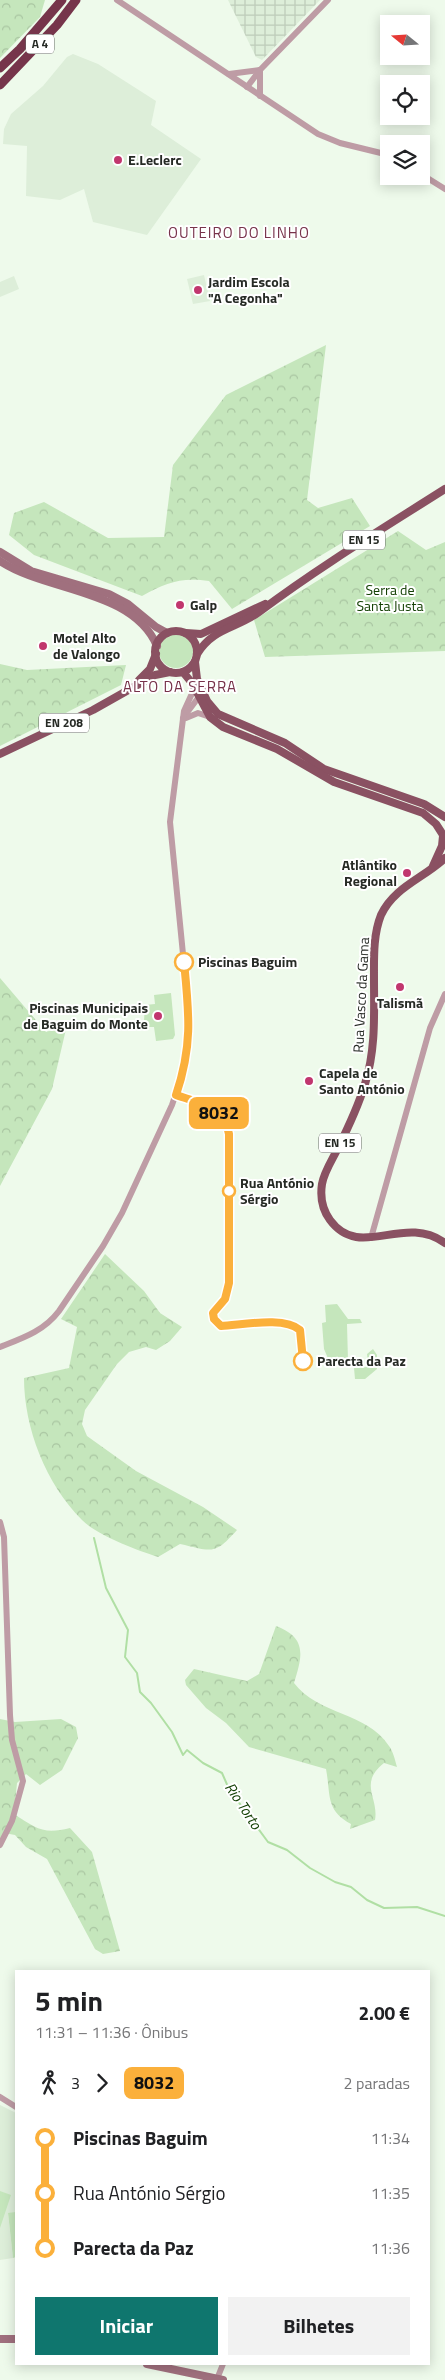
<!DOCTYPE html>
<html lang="pt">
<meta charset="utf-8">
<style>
body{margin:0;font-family:"Titillium Web",sans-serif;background:#f2f2f2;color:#202124;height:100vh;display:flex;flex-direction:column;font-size:19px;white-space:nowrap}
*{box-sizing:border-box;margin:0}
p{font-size:16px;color:#757577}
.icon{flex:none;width:28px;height:28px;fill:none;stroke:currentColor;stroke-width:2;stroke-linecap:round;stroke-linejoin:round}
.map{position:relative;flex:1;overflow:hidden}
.sheet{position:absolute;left:15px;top:1970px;width:415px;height:395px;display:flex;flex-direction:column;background:#fff;border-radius:0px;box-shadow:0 2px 12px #0003}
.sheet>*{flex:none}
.badge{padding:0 10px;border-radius:8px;font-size:18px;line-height:32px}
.needle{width:32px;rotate:288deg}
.fabs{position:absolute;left:380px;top:15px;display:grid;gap:10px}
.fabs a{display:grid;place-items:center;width:50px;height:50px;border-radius:0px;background:#fff;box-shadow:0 2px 12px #0003;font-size:25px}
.map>.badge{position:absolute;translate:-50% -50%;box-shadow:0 0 0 2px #fff}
.legs{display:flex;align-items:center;gap:8px;height:55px;padding:0 20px;font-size:16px}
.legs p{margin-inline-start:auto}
.overview{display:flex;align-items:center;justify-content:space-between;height:85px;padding:0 20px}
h1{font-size:28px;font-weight:700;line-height:38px}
.cta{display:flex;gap:10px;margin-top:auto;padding:10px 20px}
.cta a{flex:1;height:58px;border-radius:0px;background:#0f766e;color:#fff;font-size:20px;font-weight:700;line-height:58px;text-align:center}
.cta a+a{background:#f2f2f2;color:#202124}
ul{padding:0 20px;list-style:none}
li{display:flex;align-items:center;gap:18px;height:55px;font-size:19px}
li i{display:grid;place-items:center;width:8px;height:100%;margin:0 6px;background:currentColor}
li i::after{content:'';width:12px;height:12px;margin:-6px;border:4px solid;border-radius:50%;background:#fff}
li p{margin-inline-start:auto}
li:first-child i{background:linear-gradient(#0000 50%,currentColor 0)}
li:last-child i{background:linear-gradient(currentColor 50%,#0000 0)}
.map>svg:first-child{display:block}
</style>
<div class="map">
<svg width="445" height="2380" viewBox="0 0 445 2380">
<defs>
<pattern id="industrial-grid" width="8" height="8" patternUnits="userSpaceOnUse" patternTransform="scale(1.25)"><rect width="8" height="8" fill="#ddeed9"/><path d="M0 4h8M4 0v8" fill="none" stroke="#beccba"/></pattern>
<pattern id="forest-crowns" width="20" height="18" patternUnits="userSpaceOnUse" patternTransform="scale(1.25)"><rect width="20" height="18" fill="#c5e6bc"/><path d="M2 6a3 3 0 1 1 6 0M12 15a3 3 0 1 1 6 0" fill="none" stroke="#a9c5a1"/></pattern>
</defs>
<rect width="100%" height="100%" fill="#eefaeb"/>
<g fill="#ddeed9">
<path d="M 73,54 L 98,64 L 156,101 L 151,125 L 201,159 L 147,235 L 93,222 L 84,189 L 60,200 L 26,196 L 27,146 L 3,144 L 4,129 L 11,114 L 43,86 L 67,57 Z"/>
<path d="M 204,275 L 210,301 L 193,304 L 187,279 Z"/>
<path d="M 14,276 L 19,289 L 0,297 L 0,282 Z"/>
<path d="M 0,2105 L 16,2113 L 16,2208 L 15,2212 L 8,2214 L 13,2258 L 0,2260 Z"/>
</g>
<path fill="url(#industrial-grid)" d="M 228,0 L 320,0 L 262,60 L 256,57 Z"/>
<g fill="#c5e6bc">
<circle cx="176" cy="651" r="17"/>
<path d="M 171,993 L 175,1035 L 173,1039 L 156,1041 L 154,1027 L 147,1027 L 147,1021 L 144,1021 L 145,1005 L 155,1004 L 154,995 Z"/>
<path d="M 337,1304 L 348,1319 L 360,1319 L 362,1323 L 347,1324 L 348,1361 L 330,1363 L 324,1349 L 322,1323 L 326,1322 L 325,1305 Z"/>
<path d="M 373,1349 L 377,1355 L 377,1369 L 365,1379 L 355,1379 L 354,1368 L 368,1367 L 367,1354 Z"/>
<path d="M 0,2191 L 11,2195 L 0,2228 Z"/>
<path d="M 16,2208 L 16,2257 L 13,2258 L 8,2213 L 15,2212 Z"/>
</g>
<g fill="url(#forest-crowns)">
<path d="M 0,0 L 45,0 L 40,17 L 0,58 Z"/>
<path d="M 326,345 L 307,500 L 318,508 L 352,498 L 370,526 L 232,609 L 209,581 C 180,577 166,583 142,596 L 34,555 L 9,535 L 14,513 L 44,502 L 108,538 L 164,537 L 173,465 L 226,395 Z"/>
<path d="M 398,531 L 426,550 L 445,542 L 445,651 L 265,657 L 254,620 Z"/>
<path d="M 0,664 L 27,670 L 126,665 L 121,685 L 0,746 Z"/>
<path d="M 0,978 L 46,1032 L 67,1025 L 52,1089 L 0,1186 Z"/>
<path d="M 105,1254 L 144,1291 L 160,1313 L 182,1327 L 170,1341 L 156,1350 L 146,1347 L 129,1352 L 117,1364 L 85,1410 L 82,1424 L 87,1436 L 136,1471 L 203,1507 L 237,1530 C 214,1556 212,1551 180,1544 L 158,1557 C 137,1550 98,1536 82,1520 C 46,1484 24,1428 24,1378 L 69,1368 L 77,1327 L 61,1319 Z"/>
<path d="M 276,1626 C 308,1638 302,1657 294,1683 C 318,1715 367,1712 389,1746 C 393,1751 395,1760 397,1767 L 384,1763 C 358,1784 379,1797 375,1820 L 350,1829 L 351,1824 C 325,1810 331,1795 326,1769 L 249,1747 L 226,1723 L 206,1708 L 186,1685 L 185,1680 L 194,1669 L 247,1681 L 259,1674 Z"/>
<path d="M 0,1719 L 15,1722 L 61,1719 L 76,1727 L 78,1738 L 62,1770 L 40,1785 L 26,1774 L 17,1783 L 14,1814 C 36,1828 43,1835 70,1828 L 92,1852 L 120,1951 L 103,1954 L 95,1949 L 47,1859 L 26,1847 L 15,1835 L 4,1833 L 0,1839 Z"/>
</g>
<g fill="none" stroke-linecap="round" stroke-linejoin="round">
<path stroke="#b0dfa4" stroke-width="2" d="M 94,1538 L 106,1588 L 128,1630 L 125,1657 L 137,1673 L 140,1692 L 151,1703 L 172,1732 L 183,1755 L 187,1750 L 203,1763 L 222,1773 L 229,1789 L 268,1842 L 287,1850 L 310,1868 L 335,1882 L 351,1887 L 367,1900 L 384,1908 L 417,1907 L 445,1916"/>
<g stroke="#be9ca5" stroke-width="6">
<path d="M 117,0 L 318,134 L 340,143 L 389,155"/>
<path d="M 229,74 L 260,70"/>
<path d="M 247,87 L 260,70 L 328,0"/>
<path d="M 260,96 L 260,70"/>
<path d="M 421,174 L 445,189"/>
<path d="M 183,718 L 201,694"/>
<path d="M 186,718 L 198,713 L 210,717"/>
<path d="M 371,1238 L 430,1028 L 445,994"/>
<path d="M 0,1347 C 23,1338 44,1331 59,1311 L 103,1246 L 122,1213 L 172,1105 L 186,1064 L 189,1032 L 188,1005 L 170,822 L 184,711 L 194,689"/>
<path d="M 0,1522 L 4,1537 L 10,1715 L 12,1740 L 23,1781 L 12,1821 L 0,1845"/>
<path d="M 0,2097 L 16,2107"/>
<path d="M 217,2379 L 223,2364"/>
</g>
<g stroke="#a0707e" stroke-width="8">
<path d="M 0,552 L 31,571 L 109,594 L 128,604 L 156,627 L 167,633"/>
<path d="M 0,561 C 46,592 133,589 157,646"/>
<path d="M 0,2339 L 16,2339"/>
<path d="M 147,2364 L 223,2380"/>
</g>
<g stroke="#8a5162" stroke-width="8">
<circle cx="176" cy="652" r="21"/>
<path d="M 186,633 L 201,634 L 265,604"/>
<path d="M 197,654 C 214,627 236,629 259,612 C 319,567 382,529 445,489"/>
<path d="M 195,662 L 197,679 L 207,701 L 218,714 L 285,743 L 324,769 L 424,804 L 445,817"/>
<path d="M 183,672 L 192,683 L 210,717 L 223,727 L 277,749 L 334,782 L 423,813 L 436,824 L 445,838"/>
<path d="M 139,680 L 150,669 L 156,654"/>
<path d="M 0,754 L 93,710 L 155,675 L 170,672"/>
<path d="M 445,858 C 424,878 394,887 381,915 C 373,935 374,958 374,979 C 374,1014 376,1049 365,1084 C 358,1107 348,1128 337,1150 C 332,1160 324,1172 322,1184 C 320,1197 322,1209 330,1220 C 360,1261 403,1213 445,1243"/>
<path d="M 433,866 L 442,846 L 443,836"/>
</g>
<g stroke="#76354b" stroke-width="9">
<path d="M 0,68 L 20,49 L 62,0"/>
<path d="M 0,85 L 57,25 L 76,0"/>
</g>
</g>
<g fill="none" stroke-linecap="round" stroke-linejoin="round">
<defs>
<path id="line-1" d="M 184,962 C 189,1013 193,1045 176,1095 C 201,1104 224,1105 229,1134 L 229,1283 L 225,1299 L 213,1313 L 214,1319 L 221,1326 C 242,1325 284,1316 300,1330 L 303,1361"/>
</defs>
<use href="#line-1" stroke="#fff" stroke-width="11"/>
<use href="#line-1" stroke="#fbb03b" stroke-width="8"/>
</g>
<g fill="#c1366e" stroke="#fff" stroke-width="2">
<circle cx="118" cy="160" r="5"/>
<circle cx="198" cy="290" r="5"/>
<circle cx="180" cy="605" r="5"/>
<circle cx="43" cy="646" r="5"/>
<circle cx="407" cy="873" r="5"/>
<circle cx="400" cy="987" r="5"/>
<circle cx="158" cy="1016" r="5"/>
<circle cx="309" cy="1081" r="5"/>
</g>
<g fill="#fff" stroke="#fbb03b" stroke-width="2.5">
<circle cx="184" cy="962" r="9"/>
<circle cx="229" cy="1191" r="6"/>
<circle cx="303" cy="1361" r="9"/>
</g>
<g text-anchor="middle" stroke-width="4" stroke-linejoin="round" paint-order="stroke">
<g fill="#fff" stroke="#676a66" stroke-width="1">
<rect x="26" y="34.5" width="28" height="19" rx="4"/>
<rect x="343" y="530.5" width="42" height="19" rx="4"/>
<rect x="39" y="713.5" width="50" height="19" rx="4"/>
<rect x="319" y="1133.5" width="42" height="19" rx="4"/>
</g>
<g font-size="12" font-weight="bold" fill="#262a25">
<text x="40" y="48">A 4</text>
<text x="364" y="544">EN 15</text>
<text x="64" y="727">EN 208</text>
<text x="340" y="1147">EN 15</text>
</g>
<g font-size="14" font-weight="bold" fill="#262a25" stroke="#fff" text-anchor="start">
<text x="128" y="165">E.Leclerc</text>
<text x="208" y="287">Jardim Escola<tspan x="208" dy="16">"A Cegonha"</tspan></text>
<text x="190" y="610">Galp</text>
<text x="53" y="643">Motel Alto<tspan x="53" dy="16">de Valongo</tspan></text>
<text x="397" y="870" text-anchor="end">Atlântiko<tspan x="397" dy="16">Regional</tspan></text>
<text x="400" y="1008" text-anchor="middle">Talismã</text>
<text x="148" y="1013" text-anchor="end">Piscinas Municipais<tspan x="148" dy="16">de Baguim do Monte</tspan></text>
<text x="319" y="1078">Capela de<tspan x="319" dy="16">Santo António</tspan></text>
</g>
<g font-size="14" fill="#144004" stroke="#fff">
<text x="390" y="595">Serra de<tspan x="390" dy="16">Santa Justa</tspan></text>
</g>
<g font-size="14" font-weight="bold" fill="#262a25" stroke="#fff" text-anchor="start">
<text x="198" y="967">Piscinas Baguim</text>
<text x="240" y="1188">Rua António<tspan x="240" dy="16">Sérgio</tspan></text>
<text x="317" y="1366">Parecta da Paz</text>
</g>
<g font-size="14" fill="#262a25" stroke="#fff">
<text transform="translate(361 995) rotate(-87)" y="5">Rua Vasco da Gama</text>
</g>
<g font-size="15" letter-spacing="1" fill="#77324a" stroke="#fff">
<text x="239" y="238">OUTEIRO DO LINHO</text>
<text x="180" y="692">ALTO DA SERRA</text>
</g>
<g font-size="15" font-style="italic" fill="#144005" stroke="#fff">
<text transform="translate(243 1806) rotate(56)" y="5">Rio Torto</text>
</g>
</g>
</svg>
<div class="fabs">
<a><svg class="needle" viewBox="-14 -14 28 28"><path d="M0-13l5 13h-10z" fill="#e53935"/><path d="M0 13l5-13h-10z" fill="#757577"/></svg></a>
<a><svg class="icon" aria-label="locate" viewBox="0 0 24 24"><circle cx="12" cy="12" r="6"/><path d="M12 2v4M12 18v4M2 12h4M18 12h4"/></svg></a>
<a><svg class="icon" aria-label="layers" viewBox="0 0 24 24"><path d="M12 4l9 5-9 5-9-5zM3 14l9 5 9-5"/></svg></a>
</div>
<b class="badge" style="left:219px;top:1113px;background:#fbb03b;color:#111">8032</b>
<section class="sheet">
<div class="overview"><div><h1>5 min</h1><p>11:31 – 11:36 · Ônibus</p></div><b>2.00 €</b></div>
<div class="legs"><svg class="icon" aria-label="walk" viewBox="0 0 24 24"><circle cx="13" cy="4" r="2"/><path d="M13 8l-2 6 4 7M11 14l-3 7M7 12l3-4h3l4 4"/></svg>3<svg class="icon" aria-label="forward" viewBox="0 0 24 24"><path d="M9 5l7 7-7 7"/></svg><b class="badge" style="background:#fbb03b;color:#111">8032</b><p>2 paradas</p></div>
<ul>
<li><i style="color:#fbb03b"></i><b>Piscinas Baguim</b><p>11:34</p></li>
<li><i style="color:#fbb03b"></i><span>Rua António Sérgio</span><p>11:35</p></li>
<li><i style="color:#fbb03b"></i><b>Parecta da Paz</b><p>11:36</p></li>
</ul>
<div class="cta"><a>Iniciar</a><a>Bilhetes</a></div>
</section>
</div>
